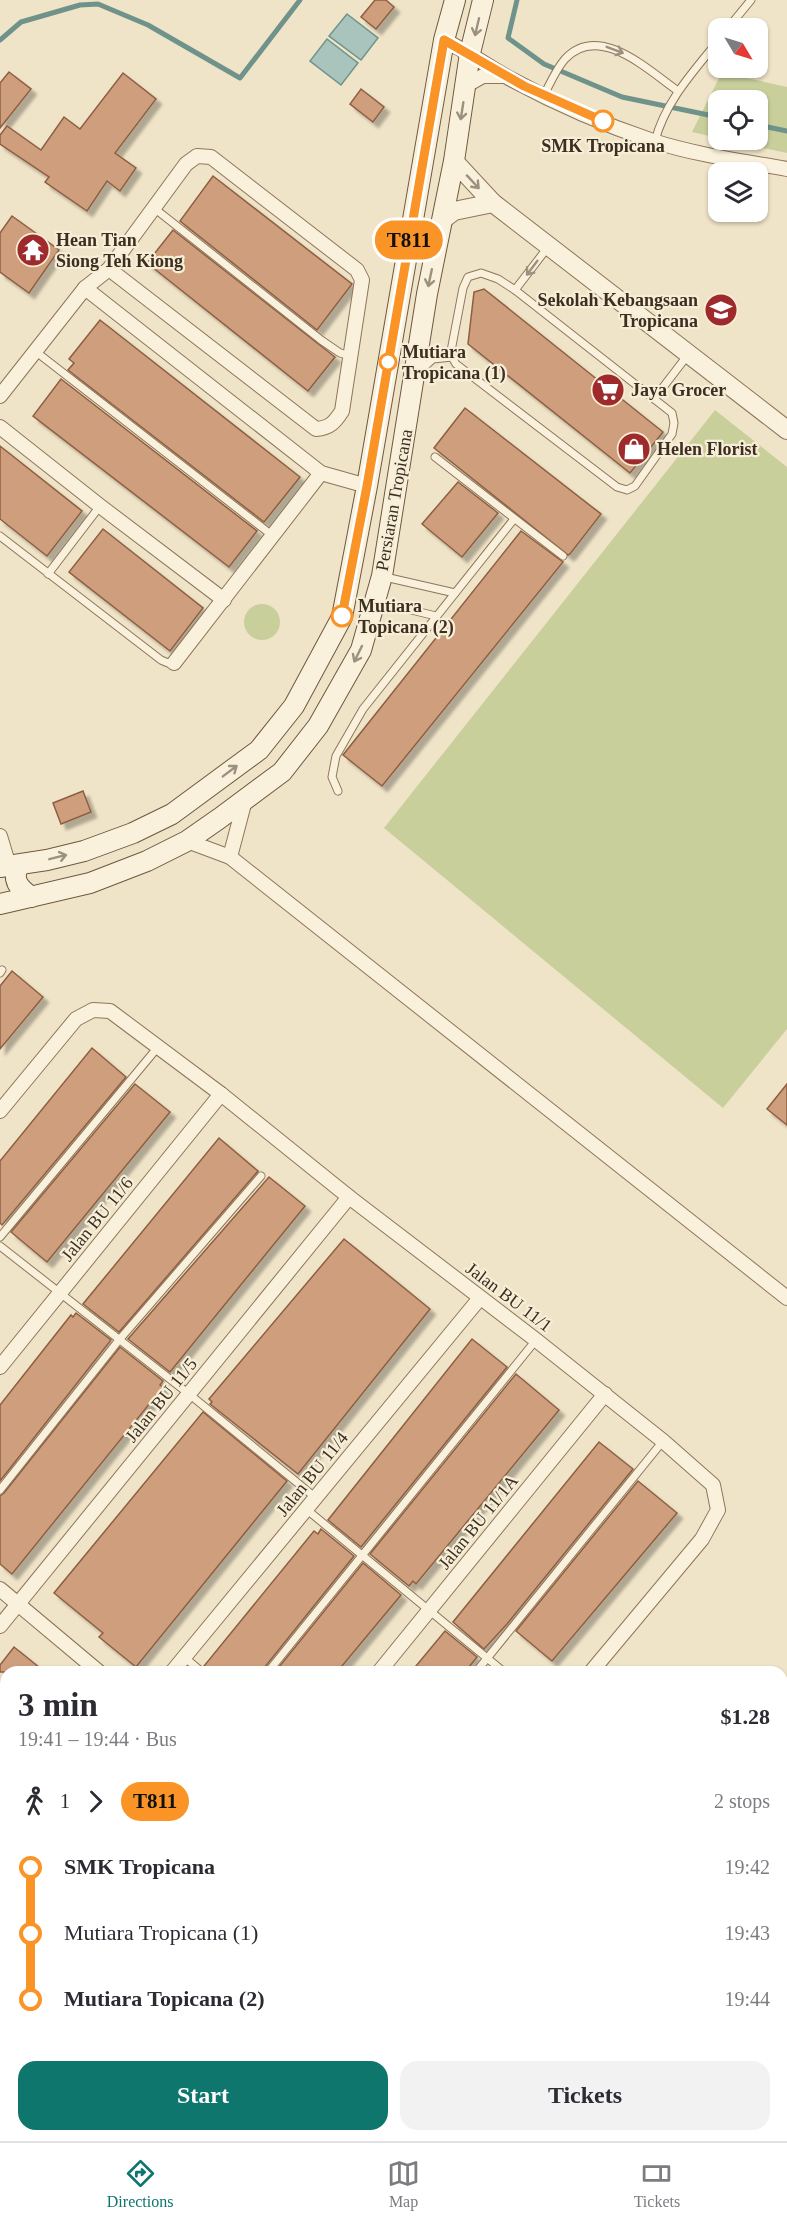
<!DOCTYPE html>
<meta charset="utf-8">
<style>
body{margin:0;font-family:Georgia,serif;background:#f2f2f3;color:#2b2b33;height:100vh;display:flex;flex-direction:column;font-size:22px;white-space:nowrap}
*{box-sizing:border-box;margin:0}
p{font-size:20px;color:#7c7c81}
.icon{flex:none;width:33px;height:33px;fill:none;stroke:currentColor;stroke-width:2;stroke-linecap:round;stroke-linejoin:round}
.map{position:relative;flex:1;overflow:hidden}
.sheet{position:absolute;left:0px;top:1666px;width:788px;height:476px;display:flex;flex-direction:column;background:#fff;border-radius:18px 18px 0 0;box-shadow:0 2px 4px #0004}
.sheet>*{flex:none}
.badge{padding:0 12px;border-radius:20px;font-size:21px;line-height:39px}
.needle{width:39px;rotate:128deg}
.fabs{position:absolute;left:708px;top:18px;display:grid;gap:12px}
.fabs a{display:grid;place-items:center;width:60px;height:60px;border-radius:12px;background:#fff;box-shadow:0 2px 4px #0004;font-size:30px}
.map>.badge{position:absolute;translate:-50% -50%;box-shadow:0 0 0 3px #fff}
.legs{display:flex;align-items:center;gap:9px;height:66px;padding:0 18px;font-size:20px}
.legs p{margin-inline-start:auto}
.overview{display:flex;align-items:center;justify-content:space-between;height:102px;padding:0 18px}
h1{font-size:33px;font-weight:600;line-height:45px}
.cta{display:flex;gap:12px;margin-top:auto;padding:12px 18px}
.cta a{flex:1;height:69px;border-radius:18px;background:#0f766e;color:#fff;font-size:24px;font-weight:600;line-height:69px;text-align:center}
.cta a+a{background:#f2f2f3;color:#2b2b33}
ul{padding:0 18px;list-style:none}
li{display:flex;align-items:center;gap:21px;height:66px;font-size:22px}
li i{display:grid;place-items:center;width:9px;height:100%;margin:0 8px;background:currentColor}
li i::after{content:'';width:15px;height:15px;margin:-8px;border:4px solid;border-radius:50%;background:#fff}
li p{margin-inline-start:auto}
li:first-child i{background:linear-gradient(#0000 50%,currentColor 0)}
li:last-child i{background:linear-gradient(currentColor 50%,#0000 0)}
.dock{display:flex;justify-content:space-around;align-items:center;height:84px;border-top:2px solid #e1e1e2;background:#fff;font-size:16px;color:#7c7c81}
.dock a{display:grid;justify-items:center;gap:3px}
.dock .on{color:#0f766e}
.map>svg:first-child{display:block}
</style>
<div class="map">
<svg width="787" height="2141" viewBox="0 0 787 2141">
<defs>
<filter id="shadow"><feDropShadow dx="5.5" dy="5.5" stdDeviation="1.5" flood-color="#0004"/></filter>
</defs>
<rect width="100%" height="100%" fill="#f0e4c8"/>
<g fill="#c9cf9b">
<path d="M 724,68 L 738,68 L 747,78 L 787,87 L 787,153 L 725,140 L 758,140 L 758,100 L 718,100 L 718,138 L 692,132 Z"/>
<path d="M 715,410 L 787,467 L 787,1029 L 723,1108 L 384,828 Z"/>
<circle cx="262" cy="622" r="18"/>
<path d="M 6,1903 L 6,2136 L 176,2136 L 172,2141 L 0,2141 L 0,1911 Z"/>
</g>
<g fill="#a9c4bc" stroke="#6f938a" stroke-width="1.5">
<path d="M 347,14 L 378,38 L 361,60 L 329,36 Z"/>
<path d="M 327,39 L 358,63 L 341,85 L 310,61 Z"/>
</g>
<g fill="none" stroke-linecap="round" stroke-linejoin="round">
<g stroke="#6f938a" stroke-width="5">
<path d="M 517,0 L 508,38 L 544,64 L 622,97 L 718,117"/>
<path d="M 0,40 L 21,22 L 80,5 L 98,4 L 148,25 L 240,78 L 300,0"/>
<path d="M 758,125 L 787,131"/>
</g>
</g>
<g fill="#cf9f7d" stroke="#8d5f41" stroke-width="1.5" filter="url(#shadow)">
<path d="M 375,0 L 386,0 L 394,7 L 376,29 L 361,17 Z"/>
<path d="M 9,72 L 31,89 L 0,128 L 0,83 Z"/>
<path d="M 123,73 L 156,99 L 115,153 L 136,168 L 120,191 L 107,181 L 87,211 L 45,182 L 49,177 L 0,144 L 0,135 L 7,126 L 41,150 L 64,117 L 80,129 Z"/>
<path d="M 361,89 L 384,107 L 373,122 L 350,104 Z"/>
<path d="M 213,176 L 352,284 L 317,330 L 180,221 Z"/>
<path d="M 12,216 L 59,250 L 29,293 L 0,272 L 0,233 Z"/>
<path d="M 173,230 L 335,357 L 308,391 L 147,263 Z"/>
<path d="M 484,289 L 663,432 L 630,473 L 468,344 L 474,292 Z"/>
<path d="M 100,320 L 300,477 L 264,522 L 68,370 L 74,363 L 69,359 Z"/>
<path d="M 61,379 L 257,531 L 229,567 L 33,416 Z"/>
<path d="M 465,408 L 601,514 L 570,554 L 568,555 L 434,448 Z"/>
<path d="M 0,446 L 82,511 L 47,556 L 0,519 Z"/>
<path d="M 458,482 L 498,513 L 462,557 L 422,524 Z"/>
<path d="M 103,529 L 203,608 L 170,651 L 69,572 Z"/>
<path d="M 521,531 L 563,562 L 382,786 L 343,755 Z"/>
<path d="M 83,791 L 91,812 L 61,824 L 53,803 Z"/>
<path d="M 12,971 L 43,997 L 0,1049 L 0,986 Z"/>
<path d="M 92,1048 L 126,1077 L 2,1225 L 0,1223 L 0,1161 Z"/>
<path d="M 135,1084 L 170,1112 L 47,1262 L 11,1232 Z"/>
<path d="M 787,1084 L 787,1125 L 767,1109 Z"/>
<path d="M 219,1138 L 258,1171 L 119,1332 L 83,1304 Z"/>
<path d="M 269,1177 L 305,1206 L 170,1372 L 128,1339 Z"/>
<path d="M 344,1239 L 430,1309 L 298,1474 L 210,1404 L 212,1402 L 209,1399 Z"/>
<path d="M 76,1313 L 111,1340 L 0,1481 L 0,1405 L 71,1315 L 73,1317 Z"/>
<path d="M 472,1339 L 507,1367 L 361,1547 L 328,1520 Z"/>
<path d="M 120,1347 L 163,1381 L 160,1385 L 163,1387 L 12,1574 L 0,1564 L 0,1496 L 4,1493 Z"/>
<path d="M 516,1374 L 559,1410 L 416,1584 L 413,1581 L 409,1586 L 370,1554 Z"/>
<path d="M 203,1412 L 287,1481 L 136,1667 L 99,1637 L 103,1633 L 54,1593 Z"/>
<path d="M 599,1442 L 633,1469 L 507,1624 L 484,1649 L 453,1622 Z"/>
<path d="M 638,1481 L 677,1513 L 552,1661 L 516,1631 Z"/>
<path d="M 321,1529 L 354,1556 L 264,1668 L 263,1672 L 212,1672 L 204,1666 L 314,1531 L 318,1534 Z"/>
<path d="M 363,1563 L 401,1595 L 337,1672 L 275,1672 Z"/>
<path d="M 445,1631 L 477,1657 L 465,1672 L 411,1672 Z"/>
<path d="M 14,1647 L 45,1672 L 0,1672 L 0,1665 Z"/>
</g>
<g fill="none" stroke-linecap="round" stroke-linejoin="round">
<defs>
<g id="service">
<path d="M 728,28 L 751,0"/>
<path d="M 544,95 C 550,84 556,69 565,59 C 599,22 649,71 678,91"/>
<path d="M 655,141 C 665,102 693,72 718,41"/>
<path d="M 154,208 L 321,340 L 340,353 L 351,356"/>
<path d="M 481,273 L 498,279 L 515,290 L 672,413 L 674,423 L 672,434 L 635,486 L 627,490 L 617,487 L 456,364 L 452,357 L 451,351 L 463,288 L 468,277 Z"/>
<path d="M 515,290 L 548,247"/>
<path d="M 35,351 L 273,536"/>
<path d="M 420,371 L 433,359 L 452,357"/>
<path d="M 654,399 L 687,356"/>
<path d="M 435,457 L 563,556"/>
<path d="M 0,536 L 161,660 L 168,663 L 174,663"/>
<path d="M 48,574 L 100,506"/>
<path d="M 385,577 L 455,593"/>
<path d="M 378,602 L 436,616"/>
<path d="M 338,791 L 332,777 L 336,756 L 363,709 L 514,519"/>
<path d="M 0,973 L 2,970"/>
<path d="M 0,1237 L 158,1047"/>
<path d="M 0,1246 L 189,1394 L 316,1498"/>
<path d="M 0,1490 L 119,1340 L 261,1176"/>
<path d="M 306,1509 L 504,1672"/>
<path d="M 184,1657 L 202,1672"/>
<path d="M 268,1672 L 536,1340"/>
<path d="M 476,1672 L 663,1441"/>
<path d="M 0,1745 L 6,1737"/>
<path d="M 0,1901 L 6,1906"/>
<path d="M 782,2029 L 787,2024"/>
<path d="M 684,2141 L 686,2136"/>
</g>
<g id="minor">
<path d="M 444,40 C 466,51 486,65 507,77 C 551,101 605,125 653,141 C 696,155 743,161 787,169"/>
<path d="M 465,86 L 483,76 L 505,76"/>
<path d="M 85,288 L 321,473 L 367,486"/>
<path d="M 0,396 L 85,288 L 109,269 L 186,164 L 197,156 L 211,157 L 357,270 L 362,280 L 342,411 C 335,422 330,428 316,429 L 109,269"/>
<path d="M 0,427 L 100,506 L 224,600"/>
<path d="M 174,663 L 321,473"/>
<path d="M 0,836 L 9,866"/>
<path d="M 187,841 L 230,857 L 245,800"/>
<path d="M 230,857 L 787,1298"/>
<path d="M 0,1111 L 76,1019 L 93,1010 L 110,1011 L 221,1094 L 349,1197 L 536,1340 L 663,1441 L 713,1485 L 718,1510 L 702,1539 L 591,1672"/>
<path d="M 0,1367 L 221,1094"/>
<path d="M 0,1589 L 99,1672"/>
<path d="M 0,1626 L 349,1197"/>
<path d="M 172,1672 L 480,1298"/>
<path d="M 379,1672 L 605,1394"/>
<path d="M 0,1881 L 6,1874"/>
<path d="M 203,2141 L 207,2136"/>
</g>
<g id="tertiary">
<path d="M 454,161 L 493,203 L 787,430"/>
<path d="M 442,220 L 454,211 L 493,203"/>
</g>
<g id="secondary">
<path d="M 19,865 C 11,880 19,888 31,897"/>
<path d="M 0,867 L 47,860 L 84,851 L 133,833 L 172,814 L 259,750 L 294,706 L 342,617 L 367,486 L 444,40 L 455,0"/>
<path d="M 0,904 L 90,883 L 147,861 L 187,841 L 220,818 L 282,772 L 318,726 L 361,650 L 382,576 L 427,294 L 454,161 L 470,53 L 483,0"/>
</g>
</defs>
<use href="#service" stroke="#8d765c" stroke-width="9"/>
<use href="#minor" stroke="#8d765c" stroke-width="16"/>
<use href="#tertiary" stroke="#8d765c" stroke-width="20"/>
<use href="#secondary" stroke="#6f573f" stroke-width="22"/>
<use href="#service" stroke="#faf1dc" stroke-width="7"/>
<use href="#minor" stroke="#faf1dc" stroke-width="14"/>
<use href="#tertiary" stroke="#faf1dc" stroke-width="18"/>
<use href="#secondary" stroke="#faf1dc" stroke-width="20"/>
<g stroke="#3d2e20" stroke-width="1.5">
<path d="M 782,2107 L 787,2102"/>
<path d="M 748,2141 L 753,2136"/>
</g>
</g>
<defs><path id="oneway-shaft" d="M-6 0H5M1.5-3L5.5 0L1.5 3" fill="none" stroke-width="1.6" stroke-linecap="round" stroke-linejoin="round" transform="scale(1.5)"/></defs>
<g stroke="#9c907e">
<use href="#oneway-shaft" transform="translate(477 27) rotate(103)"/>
<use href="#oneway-shaft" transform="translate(615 50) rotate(21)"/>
<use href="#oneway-shaft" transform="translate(462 111) rotate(99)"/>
<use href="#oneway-shaft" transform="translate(473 182) rotate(47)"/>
<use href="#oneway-shaft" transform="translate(532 268) rotate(127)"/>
<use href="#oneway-shaft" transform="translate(430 278) rotate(102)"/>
<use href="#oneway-shaft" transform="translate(358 654) rotate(116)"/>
<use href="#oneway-shaft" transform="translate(230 771) rotate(-37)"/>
<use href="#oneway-shaft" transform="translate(58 857) rotate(-14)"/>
</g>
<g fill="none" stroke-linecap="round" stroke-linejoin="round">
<defs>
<path id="line-1" d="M 342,616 L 367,486 L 444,40 L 524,86 L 603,121"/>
</defs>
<use href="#line-1" stroke="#fff" stroke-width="14"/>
<use href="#line-1" stroke="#fa9426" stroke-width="9"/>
</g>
<defs>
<symbol id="temple-disc" viewBox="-11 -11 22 22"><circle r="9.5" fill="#9e2a2b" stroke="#f7eed8"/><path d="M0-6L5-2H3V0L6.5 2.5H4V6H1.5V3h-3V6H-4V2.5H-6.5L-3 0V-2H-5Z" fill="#fff"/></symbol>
<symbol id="school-disc" viewBox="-11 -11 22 22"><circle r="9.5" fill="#9e2a2b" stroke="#f7eed8"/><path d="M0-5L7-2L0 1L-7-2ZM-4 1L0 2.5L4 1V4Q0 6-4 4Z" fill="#fff"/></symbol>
<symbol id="supermarket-disc" viewBox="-11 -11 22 22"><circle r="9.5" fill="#9e2a2b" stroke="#f7eed8"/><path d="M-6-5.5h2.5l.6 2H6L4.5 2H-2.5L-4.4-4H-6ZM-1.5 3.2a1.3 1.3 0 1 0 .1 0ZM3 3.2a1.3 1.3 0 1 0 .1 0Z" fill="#fff"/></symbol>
<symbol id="shop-disc" viewBox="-11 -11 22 22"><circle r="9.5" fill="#9e2a2b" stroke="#f7eed8"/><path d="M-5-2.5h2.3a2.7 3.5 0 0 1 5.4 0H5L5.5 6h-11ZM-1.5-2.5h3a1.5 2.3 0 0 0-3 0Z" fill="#fff"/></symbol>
</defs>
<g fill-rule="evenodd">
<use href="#temple-disc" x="14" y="231" width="38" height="38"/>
<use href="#school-disc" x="702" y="291" width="38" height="38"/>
<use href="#supermarket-disc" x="589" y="371" width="38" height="38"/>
<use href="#shop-disc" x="615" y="430" width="38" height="38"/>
</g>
<g fill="#fff" stroke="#fa9426" stroke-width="3">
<circle cx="603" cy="121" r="10"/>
<circle cx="388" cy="362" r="8"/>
<circle cx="342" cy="616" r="10"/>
</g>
<g text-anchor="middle" stroke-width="4.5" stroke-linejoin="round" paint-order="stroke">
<g font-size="18" font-weight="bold" fill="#3d2e20" stroke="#f7eed8" text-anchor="start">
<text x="603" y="152" text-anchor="middle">SMK Tropicana</text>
<text x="402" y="358">Mutiara<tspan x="402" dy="21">Tropicana (1)</tspan></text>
<text x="358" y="612">Mutiara<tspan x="358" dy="21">Topicana (2)</tspan></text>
</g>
<g font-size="18" font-weight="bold" fill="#3d2e20" stroke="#f7eed8" text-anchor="start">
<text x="56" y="246">Hean Tian<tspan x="56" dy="21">Siong Teh Kiong</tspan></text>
<text x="698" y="306" text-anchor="end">Sekolah Kebangsaan<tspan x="698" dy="21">Tropicana</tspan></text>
<text x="631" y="396">Jaya Grocer</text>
<text x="657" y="455">Helen Florist</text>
</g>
<g font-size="18" fill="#3d2e20" stroke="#f7eed8">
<text transform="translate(394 500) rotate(-80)" y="6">Persiaran Tropicana</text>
<text transform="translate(97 1219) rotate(-51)" y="6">Jalan BU 11/6</text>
<text transform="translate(509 1297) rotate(37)" y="6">Jalan BU 11/1</text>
<text transform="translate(161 1400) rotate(-51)" y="6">Jalan BU 11/5</text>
<text transform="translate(312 1474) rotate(-51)" y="6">Jalan BU 11/4</text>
<text transform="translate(478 1522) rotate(-51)" y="6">Jalan BU 11/1A</text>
</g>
</g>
</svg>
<div class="fabs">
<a><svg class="needle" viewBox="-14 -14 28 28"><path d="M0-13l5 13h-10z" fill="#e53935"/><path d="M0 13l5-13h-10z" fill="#7c7c81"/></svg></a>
<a><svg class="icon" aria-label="locate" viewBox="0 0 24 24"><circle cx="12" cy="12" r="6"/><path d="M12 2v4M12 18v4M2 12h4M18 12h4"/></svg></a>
<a><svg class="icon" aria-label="layers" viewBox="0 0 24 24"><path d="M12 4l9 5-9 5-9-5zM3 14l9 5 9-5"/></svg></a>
</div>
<b class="badge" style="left:409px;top:240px;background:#fa9426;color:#111">T811</b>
<section class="sheet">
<div class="overview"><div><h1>3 min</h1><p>19:41 – 19:44 · Bus</p></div><b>$1.28</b></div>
<div class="legs"><svg class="icon" aria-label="walk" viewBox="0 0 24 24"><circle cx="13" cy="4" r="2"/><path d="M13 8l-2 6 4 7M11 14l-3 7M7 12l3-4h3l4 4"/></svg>1<svg class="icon" aria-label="forward" viewBox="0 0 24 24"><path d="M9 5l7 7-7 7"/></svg><b class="badge" style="background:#fa9426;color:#111">T811</b><p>2 stops</p></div>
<ul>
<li><i style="color:#fa9426"></i><b>SMK Tropicana</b><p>19:42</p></li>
<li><i style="color:#fa9426"></i><span>Mutiara Tropicana (1)</span><p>19:43</p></li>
<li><i style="color:#fa9426"></i><b>Mutiara Topicana (2)</b><p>19:44</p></li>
</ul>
<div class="cta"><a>Start</a><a>Tickets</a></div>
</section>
</div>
<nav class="dock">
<a class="on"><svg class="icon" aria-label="directions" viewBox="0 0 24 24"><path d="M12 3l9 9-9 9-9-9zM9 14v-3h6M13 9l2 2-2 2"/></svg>Directions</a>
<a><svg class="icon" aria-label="map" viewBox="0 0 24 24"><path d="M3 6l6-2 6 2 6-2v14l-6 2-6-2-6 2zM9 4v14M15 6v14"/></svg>Map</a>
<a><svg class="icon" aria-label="tickets" viewBox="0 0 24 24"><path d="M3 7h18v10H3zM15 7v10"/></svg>Tickets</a>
</nav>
